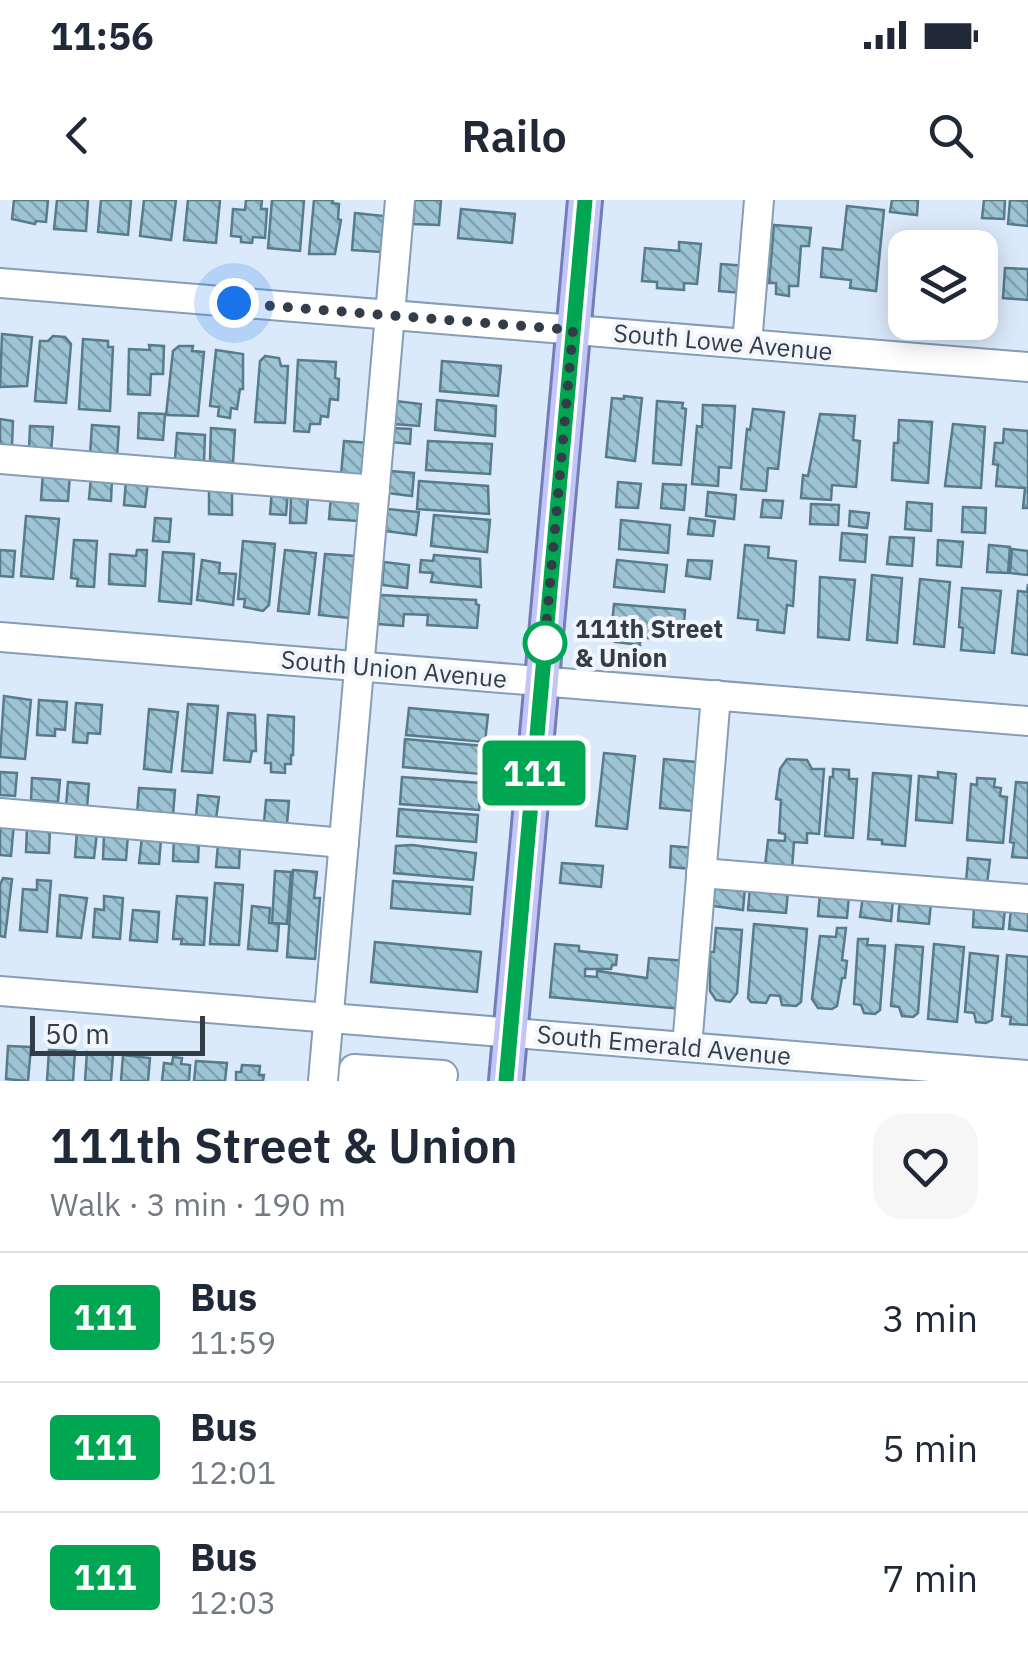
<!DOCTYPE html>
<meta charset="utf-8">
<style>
body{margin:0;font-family:"IBM Plex Sans",sans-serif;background:#f6f6f7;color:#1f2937;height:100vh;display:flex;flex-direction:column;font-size:38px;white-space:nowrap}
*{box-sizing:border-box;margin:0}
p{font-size:32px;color:#747a83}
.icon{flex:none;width:55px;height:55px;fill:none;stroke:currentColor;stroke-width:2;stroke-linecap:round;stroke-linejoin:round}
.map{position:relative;height:881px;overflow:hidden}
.drawer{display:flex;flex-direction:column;background:#fff;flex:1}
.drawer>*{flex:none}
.badge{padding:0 20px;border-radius:8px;font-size:35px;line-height:65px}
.buttons{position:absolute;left:888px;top:30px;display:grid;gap:20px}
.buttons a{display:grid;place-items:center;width:110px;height:110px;border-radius:20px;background:#fff;box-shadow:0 5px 25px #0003;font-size:50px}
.scale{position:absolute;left:30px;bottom:25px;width:175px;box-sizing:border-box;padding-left:10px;border:5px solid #333d48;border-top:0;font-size:28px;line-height:35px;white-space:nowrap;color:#333d48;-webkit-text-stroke:8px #f1f6fc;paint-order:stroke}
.you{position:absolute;width:50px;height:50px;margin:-25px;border:8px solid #fff;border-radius:50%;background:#1a73e8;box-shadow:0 0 0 15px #1a73e833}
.map>.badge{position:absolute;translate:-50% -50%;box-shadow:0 0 0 5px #fff}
.round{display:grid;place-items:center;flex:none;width:105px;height:105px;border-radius:30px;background:#f6f6f7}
.headline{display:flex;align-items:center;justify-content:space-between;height:170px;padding:0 50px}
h1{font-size:48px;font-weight:600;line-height:75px}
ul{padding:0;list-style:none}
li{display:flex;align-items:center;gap:30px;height:130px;padding:0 50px;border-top:2px solid #e0e1e3}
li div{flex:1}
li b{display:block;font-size:38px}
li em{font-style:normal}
li .badge{min-width:110px;font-weight:700;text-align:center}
.status{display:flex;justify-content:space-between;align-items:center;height:70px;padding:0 50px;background:#fff;direction:ltr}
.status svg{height:28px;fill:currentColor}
header{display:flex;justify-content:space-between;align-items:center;height:130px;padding:0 50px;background:#fff;font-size:45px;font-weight:600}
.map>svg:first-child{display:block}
</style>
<div class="status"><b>11:56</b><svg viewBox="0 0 49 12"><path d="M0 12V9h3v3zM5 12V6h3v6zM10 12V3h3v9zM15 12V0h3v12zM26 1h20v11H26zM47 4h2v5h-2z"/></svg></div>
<header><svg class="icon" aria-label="back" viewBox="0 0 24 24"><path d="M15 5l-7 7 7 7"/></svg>Railo<svg class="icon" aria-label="search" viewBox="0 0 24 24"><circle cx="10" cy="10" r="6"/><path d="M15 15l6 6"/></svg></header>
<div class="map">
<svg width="1028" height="881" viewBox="0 0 1028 881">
<defs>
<pattern id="building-back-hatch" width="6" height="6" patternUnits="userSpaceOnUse" patternTransform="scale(2.5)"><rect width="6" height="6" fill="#9dc4d4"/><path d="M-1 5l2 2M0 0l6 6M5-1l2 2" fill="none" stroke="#81a0ae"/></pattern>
</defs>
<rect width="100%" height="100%" fill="#dbeafb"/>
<g fill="url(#building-back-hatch)" stroke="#577b8a" stroke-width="2.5">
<path d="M 14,0 L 48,0 L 46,22 L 36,21 L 35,24 L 12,19 Z"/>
<path d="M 57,0 L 88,0 L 86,31 L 54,29 Z"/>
<path d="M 101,0 L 131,0 L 128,35 L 98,32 Z"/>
<path d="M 144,0 L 176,0 L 171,40 L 140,36 Z"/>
<path d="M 188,0 L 220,0 L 216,43 L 184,40 Z"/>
<path d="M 246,0 L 262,0 L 261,9 L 267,9 L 265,38 L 253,37 L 252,43 L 241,42 L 241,37 L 231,36 L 233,9 L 245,10 Z"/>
<path d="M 272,0 L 304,0 L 300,51 L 268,48 Z"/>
<path d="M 314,0 L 333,0 L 332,3 L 339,4 L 338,19 L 341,20 L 335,54 L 309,54 Z"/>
<path d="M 415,0 L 441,0 L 439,25 L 413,24 Z"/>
<path d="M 892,0 L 918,0 L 917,15 L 890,12 Z"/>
<path d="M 984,0 L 1005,0 L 1004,19 L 982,18 Z"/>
<path d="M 1010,0 L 1028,1 L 1028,26 L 1008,24 Z"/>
<path d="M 847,6 L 884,10 L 876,91 L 850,88 L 851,80 L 821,77 L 823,48 L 842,50 Z"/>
<path d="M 461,9 L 515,14 L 512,43 L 458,38 Z"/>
<path d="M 355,13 L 384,16 L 381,52 L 352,50 Z"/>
<path d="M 774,25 L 811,28 L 809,46 L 801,46 L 798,86 L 789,86 L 789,96 L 776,94 L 776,83 L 769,83 Z"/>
<path d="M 967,34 L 986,36 L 985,43 L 992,44 L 987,100 L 980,99 L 980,48 L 959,48 L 959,40 L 966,41 Z"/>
<path d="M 903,40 L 922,42 L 922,48 L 905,48 L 905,93 L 901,93 L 903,79 L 891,77 L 895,43 L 902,44 Z"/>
<path d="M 679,42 L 701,44 L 697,84 L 684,83 L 684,90 L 657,88 L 657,82 L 642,81 L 645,48 L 679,51 Z"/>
<path d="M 721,64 L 746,66 L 743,93 L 719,91 Z"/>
<path d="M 1005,68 L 1028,69 L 1028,100 L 1003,98 Z"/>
<path d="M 2,134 L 32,137 L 27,186 L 0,187 Z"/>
<path d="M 53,136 L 65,137 L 71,144 L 66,203 L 35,201 L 40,141 L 48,141 Z"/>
<path d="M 83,139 L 108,141 L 108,147 L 113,147 L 110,211 L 79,209 Z"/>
<path d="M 149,145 L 164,146 L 163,174 L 151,174 L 150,195 L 128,194 L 129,149 L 150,150 Z"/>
<path d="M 179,146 L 193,146 L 192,151 L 204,152 L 198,216 L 166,215 L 173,151 Z"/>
<path d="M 216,150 L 243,154 L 243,189 L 240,189 L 237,209 L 231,208 L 230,218 L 218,216 L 219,207 L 210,206 Z"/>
<path d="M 265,156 L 279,158 L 281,166 L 288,166 L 285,223 L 255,222 L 260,161 Z"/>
<path d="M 298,160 L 336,162 L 335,178 L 339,179 L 338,200 L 330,199 L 328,217 L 321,216 L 320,224 L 310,224 L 309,232 L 294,231 Z"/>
<path d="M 442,161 L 501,166 L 498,196 L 440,191 Z"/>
<path d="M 624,196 L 642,198 L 635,261 L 606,257 L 612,198 L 624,199 Z"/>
<path d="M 437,200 L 496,206 L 495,236 L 435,230 Z"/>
<path d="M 396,201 L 421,204 L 419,226 L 394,224 Z"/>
<path d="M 657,201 L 683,203 L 682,208 L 686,209 L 681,265 L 653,263 Z"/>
<path d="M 703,205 L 735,206 L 731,268 L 719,267 L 718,286 L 692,284 L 697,226 L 702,227 Z"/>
<path d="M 753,209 L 784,212 L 778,269 L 768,268 L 766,291 L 741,289 L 747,229 L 750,230 Z"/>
<path d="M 139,213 L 165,214 L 163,240 L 138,238 Z"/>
<path d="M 820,214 L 855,216 L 853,240 L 860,241 L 856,287 L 832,285 L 831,300 L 801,298 L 803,275 L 808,276 Z"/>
<path d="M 0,219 L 13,221 L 12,246 L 0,245 Z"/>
<path d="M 899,220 L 932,222 L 928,283 L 892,280 L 894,243 L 898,243 Z"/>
<path d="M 953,224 L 985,227 L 981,288 L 945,286 Z"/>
<path d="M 92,225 L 119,227 L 117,258 L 90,255 Z"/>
<path d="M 30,226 L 53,227 L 51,252 L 29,250 Z"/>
<path d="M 211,228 L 235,230 L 233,263 L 210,261 Z"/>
<path d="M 391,228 L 411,229 L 410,244 L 390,242 Z"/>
<path d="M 1004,229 L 1028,231 L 1028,308 L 1023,308 L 1025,288 L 996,286 L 998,265 L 993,264 L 995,243 L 1003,243 Z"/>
<path d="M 177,233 L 205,235 L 204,261 L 175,259 Z"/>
<path d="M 344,241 L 369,243 L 367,277 L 341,275 Z"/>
<path d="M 428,241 L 492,244 L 490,274 L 426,270 Z"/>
<path d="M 390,271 L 414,273 L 412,296 L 387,293 Z"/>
<path d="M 43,272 L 70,274 L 68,301 L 41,300 Z"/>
<path d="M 91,277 L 112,279 L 111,301 L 89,299 Z"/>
<path d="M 126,280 L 148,282 L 145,307 L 124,305 Z"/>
<path d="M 419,281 L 488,286 L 489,314 L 417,309 Z"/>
<path d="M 618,282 L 641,284 L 638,308 L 616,307 Z"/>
<path d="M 663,284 L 686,285 L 684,310 L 661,308 Z"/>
<path d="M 272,289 L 288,291 L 286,315 L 270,314 Z"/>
<path d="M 209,290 L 232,291 L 232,315 L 209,314 Z"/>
<path d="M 708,292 L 736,295 L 734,319 L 706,316 Z"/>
<path d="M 331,296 L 359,299 L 358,321 L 329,319 Z"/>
<path d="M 291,297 L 308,298 L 306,323 L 290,323 Z"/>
<path d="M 763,300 L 783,301 L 781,318 L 761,317 Z"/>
<path d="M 907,302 L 932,304 L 931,331 L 905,329 Z"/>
<path d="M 811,304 L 839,305 L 838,325 L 810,324 Z"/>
<path d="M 963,307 L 986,308 L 985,333 L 962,332 Z"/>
<path d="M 387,309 L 419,312 L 416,335 L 385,331 Z"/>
<path d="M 850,311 L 869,313 L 867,328 L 849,326 Z"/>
<path d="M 434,315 L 490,320 L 487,352 L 431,346 Z"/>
<path d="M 26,316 L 59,319 L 53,379 L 21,376 Z"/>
<path d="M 155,318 L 171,319 L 169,342 L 153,341 Z"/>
<path d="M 690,318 L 715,321 L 713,336 L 688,334 Z"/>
<path d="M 621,320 L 670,325 L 668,353 L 619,349 Z"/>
<path d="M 842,333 L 867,335 L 865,362 L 840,360 Z"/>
<path d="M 890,337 L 914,338 L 912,366 L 887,364 Z"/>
<path d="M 74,340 L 97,341 L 94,387 L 77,386 L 78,379 L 71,378 Z"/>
<path d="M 938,340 L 963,342 L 961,367 L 937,365 Z"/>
<path d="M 243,341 L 275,344 L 269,405 L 263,411 L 244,407 L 245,399 L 238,399 Z"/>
<path d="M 745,345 L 769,347 L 768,358 L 796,361 L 793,406 L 787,405 L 784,433 L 757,430 L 758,420 L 738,418 Z"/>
<path d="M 989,345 L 1010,347 L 1008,373 L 987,372 Z"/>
<path d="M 1012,349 L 1028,351 L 1028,375 L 1010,373 Z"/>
<path d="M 0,350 L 15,351 L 13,377 L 0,376 Z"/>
<path d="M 137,350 L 147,350 L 145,386 L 109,384 L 110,354 L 136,356 Z"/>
<path d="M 285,350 L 316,353 L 309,414 L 278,411 Z"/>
<path d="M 163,352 L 194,354 L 191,404 L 159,401 Z"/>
<path d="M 325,354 L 355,356 L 349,418 L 319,415 Z"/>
<path d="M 434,355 L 480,359 L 481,387 L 431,382 L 433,373 L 420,372 L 421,360 L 433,361 Z"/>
<path d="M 202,360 L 220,363 L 219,373 L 236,374 L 233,405 L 197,400 Z"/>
<path d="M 617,360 L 667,365 L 664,392 L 614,387 Z"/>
<path d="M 688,360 L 712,361 L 710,379 L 686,376 Z"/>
<path d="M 384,362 L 409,365 L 407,388 L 382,385 Z"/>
<path d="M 872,375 L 902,378 L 897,443 L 867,440 Z"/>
<path d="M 820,377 L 855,380 L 849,440 L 818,437 Z"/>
<path d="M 920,379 L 950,382 L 944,447 L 914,444 Z"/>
<path d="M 1028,384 L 1028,455 L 1012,453 L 1018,391 L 1027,392 Z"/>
<path d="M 962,388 L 1001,391 L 994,453 L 961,450 L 963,428 L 959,427 Z"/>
<path d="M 380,395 L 476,400 L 476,404 L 479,405 L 477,428 L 427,425 L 428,415 L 404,414 L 403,426 L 378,424 Z"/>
<path d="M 614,404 L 685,410 L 683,438 L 640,438 L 640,445 L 615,442 L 615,435 L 611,434 Z"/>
<path d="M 4,496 L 31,500 L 25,559 L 0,557 Z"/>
<path d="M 39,500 L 67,502 L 65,530 L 55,529 L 55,536 L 37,535 Z"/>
<path d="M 76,503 L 102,505 L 100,534 L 88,533 L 87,543 L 73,542 Z"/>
<path d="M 188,504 L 218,506 L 212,573 L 182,571 Z"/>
<path d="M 409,508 L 488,515 L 485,542 L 406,535 Z"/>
<path d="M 149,509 L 178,512 L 171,572 L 144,569 Z"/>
<path d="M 228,513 L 255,515 L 256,551 L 252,551 L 250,562 L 224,560 Z"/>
<path d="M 268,515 L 294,517 L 293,555 L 291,555 L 291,564 L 285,564 L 285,573 L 271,572 L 271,563 L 265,563 Z"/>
<path d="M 405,539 L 484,546 L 481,574 L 403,567 Z"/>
<path d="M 604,553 L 635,556 L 627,629 L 596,626 Z"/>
<path d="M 664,559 L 696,562 L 692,611 L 660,608 Z"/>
<path d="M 787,559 L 807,560 L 812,569 L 824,569 L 819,634 L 807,633 L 807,643 L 794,642 L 792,669 L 765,666 L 768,640 L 785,641 L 785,634 L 779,633 L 781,600 L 776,599 L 780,569 Z"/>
<path d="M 833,569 L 849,570 L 849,579 L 857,579 L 853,638 L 825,636 L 830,577 L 833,577 Z"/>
<path d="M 0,572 L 17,573 L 15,596 L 0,595 Z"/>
<path d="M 938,572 L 956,574 L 952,623 L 916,620 L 919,576 L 938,578 Z"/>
<path d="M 873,573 L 911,576 L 905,646 L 882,644 L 882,640 L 868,639 Z"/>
<path d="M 402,577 L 481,583 L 479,610 L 400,604 Z"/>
<path d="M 32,578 L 60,580 L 58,602 L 31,600 Z"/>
<path d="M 977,578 L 995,579 L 994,587 L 1001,588 L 1000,596 L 1007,597 L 1003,643 L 967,640 L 971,584 L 977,585 Z"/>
<path d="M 68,582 L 89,584 L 87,608 L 66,606 Z"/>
<path d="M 1016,582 L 1028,583 L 1028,658 L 1012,657 L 1014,643 L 1010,642 Z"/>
<path d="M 139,588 L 175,590 L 173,615 L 137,615 Z"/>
<path d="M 198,595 L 219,597 L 216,619 L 196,617 Z"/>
<path d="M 266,600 L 289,601 L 287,624 L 264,622 Z"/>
<path d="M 399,609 L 478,615 L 476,642 L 397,636 Z"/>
<path d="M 0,622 L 14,623 L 11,656 L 0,655 Z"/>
<path d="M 27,627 L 50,628 L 49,653 L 26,652 Z"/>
<path d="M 77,631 L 97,633 L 94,658 L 75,657 Z"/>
<path d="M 104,634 L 128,635 L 126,660 L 103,659 Z"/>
<path d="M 174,636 L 199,638 L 198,662 L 173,661 Z"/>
<path d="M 142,637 L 161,639 L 159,664 L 139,663 Z"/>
<path d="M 218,644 L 240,646 L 239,668 L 216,667 Z"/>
<path d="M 412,645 L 476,653 L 473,680 L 394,673 L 396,646 Z"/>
<path d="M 671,646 L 693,648 L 691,669 L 670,667 Z"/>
<path d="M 968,658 L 990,660 L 987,684 L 966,682 Z"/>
<path d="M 562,663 L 603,666 L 601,687 L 560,683 Z"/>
<path d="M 293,670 L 317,672 L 314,698 L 320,698 L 315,759 L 287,757 Z"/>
<path d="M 275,671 L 291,672 L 287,724 L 272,723 Z"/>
<path d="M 3,678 L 12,679 L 5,737 L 0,736 L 0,685 Z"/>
<path d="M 37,680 L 51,681 L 47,732 L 20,730 L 23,689 L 37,690 Z"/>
<path d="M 393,681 L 472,687 L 470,714 L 391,708 Z"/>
<path d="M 215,683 L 243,685 L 239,745 L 210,744 Z"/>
<path d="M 715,685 L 745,687 L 743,710 L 713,706 Z"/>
<path d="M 750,688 L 788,691 L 786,713 L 748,710 Z"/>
<path d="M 820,693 L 849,695 L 847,718 L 818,716 Z"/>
<path d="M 60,695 L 87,698 L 81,738 L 57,736 Z"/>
<path d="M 104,696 L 123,698 L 120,739 L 93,737 L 95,709 L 104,710 Z"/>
<path d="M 177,696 L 207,698 L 204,745 L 181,744 L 182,739 L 173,739 Z"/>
<path d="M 863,696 L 893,699 L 891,721 L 860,717 Z"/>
<path d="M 900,699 L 931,702 L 929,724 L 898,721 Z"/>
<path d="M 252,706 L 270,708 L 269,723 L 279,724 L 277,751 L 248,749 Z"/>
<path d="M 974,706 L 1005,708 L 1003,729 L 973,727 Z"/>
<path d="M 1011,709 L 1028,710 L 1028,731 L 1009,729 Z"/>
<path d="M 133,710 L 159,712 L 157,742 L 130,740 Z"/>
<path d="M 754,724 L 807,729 L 801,802 L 796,806 L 782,805 L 780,796 L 770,795 L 766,803 L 751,802 L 748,798 Z"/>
<path d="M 716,728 L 742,730 L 737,793 L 730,802 L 716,800 L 710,791 L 710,752 L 714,752 Z"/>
<path d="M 837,728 L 846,728 L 842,760 L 847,761 L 845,778 L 842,778 L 837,806 L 832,809 L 818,808 L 812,799 L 820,736 L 836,737 Z"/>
<path d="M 858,739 L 868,739 L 867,745 L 885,746 L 880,810 L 875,814 L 864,813 L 861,805 L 854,804 Z"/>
<path d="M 375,742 L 481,752 L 477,792 L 371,782 Z"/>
<path d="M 555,744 L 579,746 L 579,751 L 617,755 L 616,765 L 612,765 L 611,769 L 585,769 L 585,776 L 597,777 L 597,771 L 647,778 L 649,758 L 686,761 L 682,809 L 550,797 Z"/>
<path d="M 934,744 L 964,747 L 957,822 L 928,819 Z"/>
<path d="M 896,745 L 923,747 L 918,813 L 913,817 L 902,816 L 899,807 L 891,806 Z"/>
<path d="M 970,753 L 998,756 L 992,820 L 986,823 L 976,822 L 974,813 L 965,812 Z"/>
<path d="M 1007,755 L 1028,757 L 1028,825 L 1010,824 L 1011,817 L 1002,816 Z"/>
<path d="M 8,846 L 31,847 L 28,881 L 6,879 Z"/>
<path d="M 49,850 L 75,851 L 73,881 L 47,881 Z"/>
<path d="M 87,852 L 113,855 L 111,881 L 85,881 Z"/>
<path d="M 123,855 L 150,858 L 148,881 L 121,881 Z"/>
<path d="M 173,857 L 182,858 L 181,864 L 190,865 L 189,881 L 162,881 L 164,863 L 172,864 Z"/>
<path d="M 196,861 L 227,863 L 225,881 L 194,881 Z"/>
<path d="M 242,865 L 260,866 L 259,875 L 264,875 L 263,881 L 236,881 L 236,872 L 241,872 Z"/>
</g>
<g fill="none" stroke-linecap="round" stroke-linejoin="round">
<defs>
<g id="minor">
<path d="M 0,83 L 1028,167"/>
<path d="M 747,144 L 759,0"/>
<path d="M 0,259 L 375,290"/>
<path d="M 0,437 L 1028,521"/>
<path d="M 0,613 L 344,643"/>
<path d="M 701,673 L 1028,699"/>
<path d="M 0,791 L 1028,875"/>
<path d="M 687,847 L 716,495"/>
<path d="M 323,881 L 400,0"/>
<path d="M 353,881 L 354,869 L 443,875"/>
</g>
<path id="major" d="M 506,881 L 585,0"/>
</defs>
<use href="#minor" stroke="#869db7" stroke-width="32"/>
<use href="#major" stroke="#757db8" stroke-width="38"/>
<use href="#minor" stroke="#fff" stroke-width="28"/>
<use href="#major" stroke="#c1c5f8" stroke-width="32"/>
</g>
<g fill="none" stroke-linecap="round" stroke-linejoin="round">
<defs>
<path id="line" d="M 506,881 L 585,0"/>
</defs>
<use href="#line" stroke="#fff" stroke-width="22"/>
<use href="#line" stroke="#00a651" stroke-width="15"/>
<path stroke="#333d48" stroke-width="10" stroke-dasharray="0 18" d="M 234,103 L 573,130 L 544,450 L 545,443"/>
</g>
<circle fill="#fff" stroke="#00a651" stroke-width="5" cx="545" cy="443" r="20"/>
<g text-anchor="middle" stroke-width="8" stroke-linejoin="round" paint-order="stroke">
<g font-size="25" fill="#333d48" stroke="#f1f6fc">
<text transform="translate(723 142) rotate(5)" y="9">South Lowe Avenue</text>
<text transform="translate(394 469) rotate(5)" y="9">South Union Avenue</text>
<text transform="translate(664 845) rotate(5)" y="9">South Emerald Avenue</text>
</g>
<g font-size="25" font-weight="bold" fill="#333d48" stroke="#f1f6fc" text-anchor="start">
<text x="575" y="438">111th Street<tspan x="575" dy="29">&amp; Union</tspan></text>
</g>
</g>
</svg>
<div class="buttons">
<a><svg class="icon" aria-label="layers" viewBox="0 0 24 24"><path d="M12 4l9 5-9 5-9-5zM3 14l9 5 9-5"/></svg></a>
</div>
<div class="scale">50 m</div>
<div class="you" style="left:234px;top:103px"></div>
<b class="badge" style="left:534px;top:573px;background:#00a651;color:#fff">111</b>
</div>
<section class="drawer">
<div class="headline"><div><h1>111th Street &amp; Union</h1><p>Walk · 3 min · 190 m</p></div><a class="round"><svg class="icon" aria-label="heart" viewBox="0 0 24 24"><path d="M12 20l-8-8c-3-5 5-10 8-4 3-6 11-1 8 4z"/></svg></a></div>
<ul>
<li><span class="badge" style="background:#00a651;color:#fff">111</span><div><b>Bus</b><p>11:59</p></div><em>3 min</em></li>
<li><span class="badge" style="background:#00a651;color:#fff">111</span><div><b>Bus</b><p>12:01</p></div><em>5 min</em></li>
<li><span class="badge" style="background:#00a651;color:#fff">111</span><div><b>Bus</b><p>12:03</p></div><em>7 min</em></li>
</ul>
</section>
